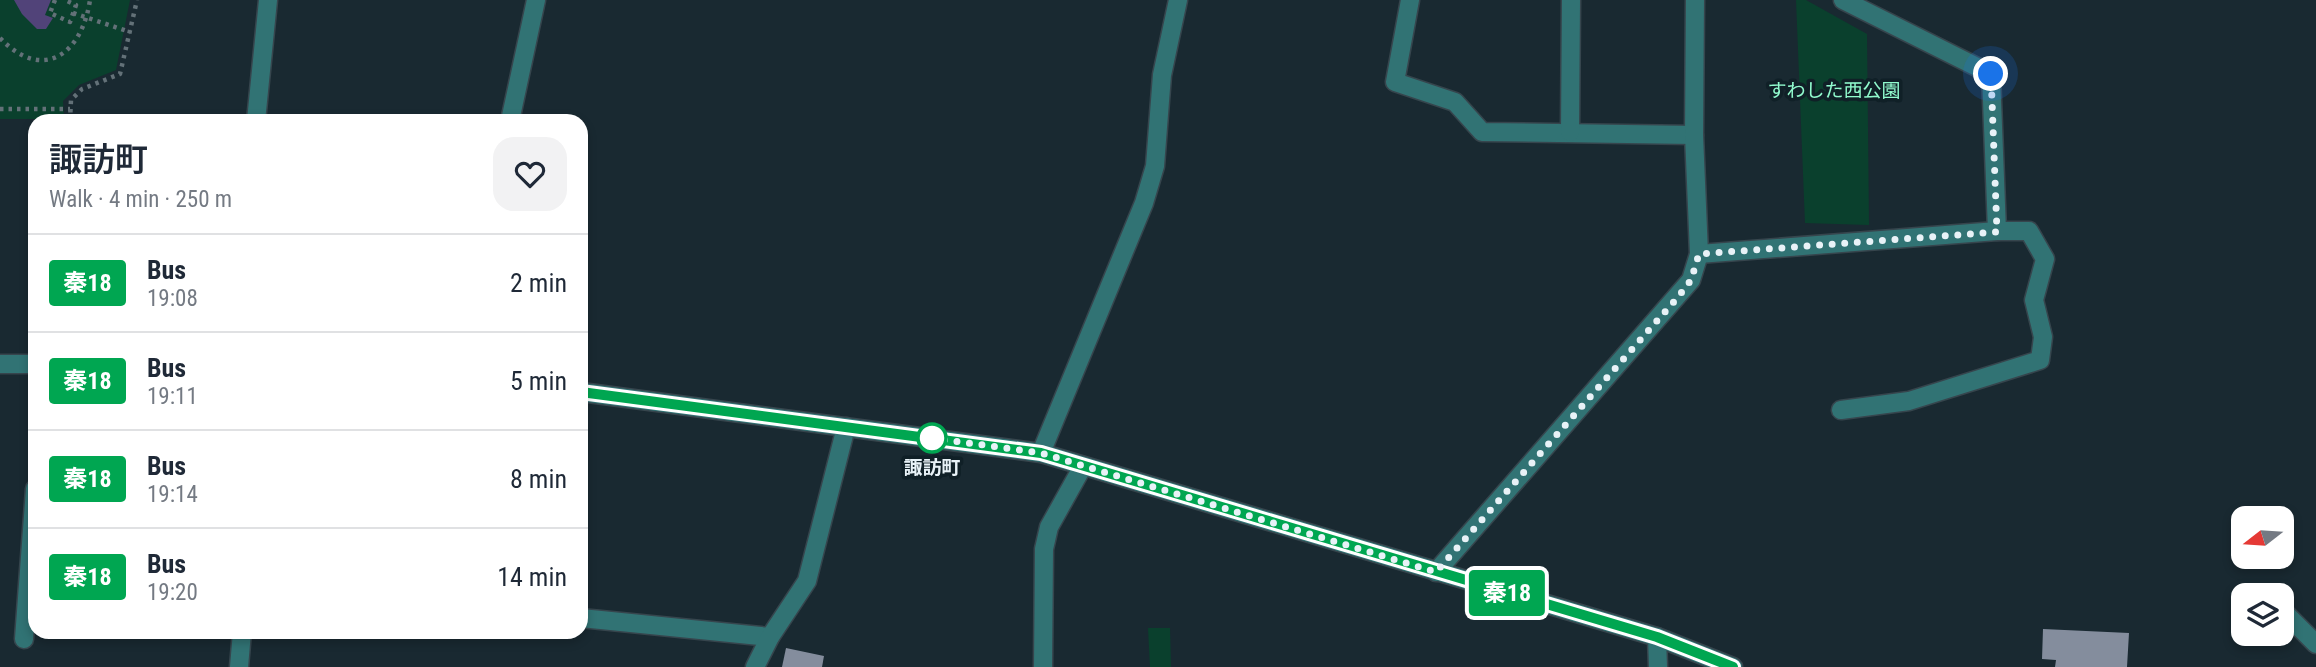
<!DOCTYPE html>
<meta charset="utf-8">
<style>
body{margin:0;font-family:"Roboto Condensed","Noto Sans JP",sans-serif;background:#f2f2f3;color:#1f2937;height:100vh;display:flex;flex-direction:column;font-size:26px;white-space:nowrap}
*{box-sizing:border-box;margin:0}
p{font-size:23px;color:#747a83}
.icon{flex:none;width:38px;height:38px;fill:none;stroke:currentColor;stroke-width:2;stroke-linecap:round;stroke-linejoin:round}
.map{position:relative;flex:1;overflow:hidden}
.drawer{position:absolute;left:28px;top:114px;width:560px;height:525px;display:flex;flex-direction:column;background:#fff;border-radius:21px;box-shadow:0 4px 10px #0003}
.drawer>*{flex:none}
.badge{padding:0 14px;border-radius:5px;font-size:24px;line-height:46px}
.needle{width:46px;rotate:253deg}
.tools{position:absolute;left:2231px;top:506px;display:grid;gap:14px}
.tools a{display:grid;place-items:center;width:63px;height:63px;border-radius:14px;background:#fff;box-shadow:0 4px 10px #0003;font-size:35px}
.you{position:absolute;width:35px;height:35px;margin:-18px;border:5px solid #fff;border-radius:50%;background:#1a73e8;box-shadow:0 0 0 10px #1a73e833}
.map>.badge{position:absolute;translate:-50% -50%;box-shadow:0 0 0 4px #fff}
.round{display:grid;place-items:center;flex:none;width:74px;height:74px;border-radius:21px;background:#f2f2f3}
.overview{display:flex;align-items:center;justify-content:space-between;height:119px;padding:0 21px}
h1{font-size:33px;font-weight:600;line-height:52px}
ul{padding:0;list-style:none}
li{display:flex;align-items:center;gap:21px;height:98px;padding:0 21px;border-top:2px solid #e0e1e3}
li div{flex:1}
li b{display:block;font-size:26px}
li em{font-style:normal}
li .badge{min-width:77px;font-weight:700;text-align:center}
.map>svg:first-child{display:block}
</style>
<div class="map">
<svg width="2316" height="667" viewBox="0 0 2316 667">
<rect width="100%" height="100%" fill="#192931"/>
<g fill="#0a402d">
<path d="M 0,0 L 130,0 L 116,70 L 79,85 L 63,101 L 64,119 L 0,119 Z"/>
<path d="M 1796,0 L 1806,0 L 1867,34 L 1869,225 L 1805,223 Z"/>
<path d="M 1148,628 L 1170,628 L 1171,667 L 1150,667 Z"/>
</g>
<path fill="#514379" d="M 14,0 L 51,0 L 45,15 L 53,18 L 46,29 L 37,29 L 22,14 Z"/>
<g fill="#848d9d">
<path d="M 2043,629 L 2129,633 L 2127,667 L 2055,667 L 2056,660 L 2042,659 Z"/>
<path d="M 786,648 L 824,656 L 822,667 L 782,667 Z"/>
</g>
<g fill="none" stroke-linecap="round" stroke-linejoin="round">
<defs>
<g id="minor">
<path d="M 1410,0 L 1395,82 L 1455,102 L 1482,132 L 1694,135"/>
<path d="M 1843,0 L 1991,74 L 1997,231"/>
<path d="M 256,121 L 268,0"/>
<path d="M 510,121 L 536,0"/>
<path d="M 1570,132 L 1571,0"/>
<path d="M 1699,254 L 1997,231 L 2029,231 L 2045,259 L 2034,300 L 2043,337 L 2040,360 L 1909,401 L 1841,410"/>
<path d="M 0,364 L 35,364"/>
<path d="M 581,392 L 1041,453 L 1657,637 L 1733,667"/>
<path d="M 1041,453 L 1144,203 L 1155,166 L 1162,75 L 1178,0"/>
<path d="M 1436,572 L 1691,280 L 1699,254 L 1694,135 L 1695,0"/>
<path d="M 2265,594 L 2267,595"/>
<path d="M 2282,610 L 2316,644"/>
<path d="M 581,618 L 770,637"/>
<path d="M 1657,637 L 1658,667"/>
<path d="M 24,639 L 35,489"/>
<path d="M 239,667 L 242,632"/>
<path d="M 755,667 L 770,637 L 807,581 L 846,427"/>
<path d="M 1043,667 L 1044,549 L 1049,527 L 1083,466"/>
</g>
</defs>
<use href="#minor" stroke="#36454d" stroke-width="21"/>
<g stroke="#637178" stroke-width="4.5" stroke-dasharray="3.5 5" stroke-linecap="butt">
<path d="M 55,0 L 50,13 L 70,22 L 76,5 L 65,0"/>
<path d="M 73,13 L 130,32"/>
<path d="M 0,38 C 43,83 82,54 90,0"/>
<path d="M 0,109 L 70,109"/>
<path d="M 70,121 L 71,100 L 82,89 L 120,74 L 137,0"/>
</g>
<use href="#minor" stroke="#317374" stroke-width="18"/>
</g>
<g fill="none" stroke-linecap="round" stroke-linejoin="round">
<defs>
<path id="line" d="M 581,392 L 1041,453 L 1657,637 L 1733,667"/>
</defs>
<use href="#line" stroke="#fff" stroke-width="16"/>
<use href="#line" stroke="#00a651" stroke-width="10"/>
<path stroke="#e8f2f7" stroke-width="7" stroke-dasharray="0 12.6" d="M 932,438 L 1041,453 L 1436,572 L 1678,297 L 1691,280 L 1699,254 L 1997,232 L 1991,74"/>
</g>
<circle fill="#fff" stroke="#00a651" stroke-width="3.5" cx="932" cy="438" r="14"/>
<g text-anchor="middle" stroke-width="7" stroke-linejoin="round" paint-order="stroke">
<g font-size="19" fill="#91fbce" stroke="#102027">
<text x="1834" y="97">すわした西公園</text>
</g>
<g font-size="19" font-weight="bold" fill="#e8f2f7" stroke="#102027">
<text x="932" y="474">諏訪町</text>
</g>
</g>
</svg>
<div class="tools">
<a><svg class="needle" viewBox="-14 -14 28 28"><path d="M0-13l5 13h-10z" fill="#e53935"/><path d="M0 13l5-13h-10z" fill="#747a83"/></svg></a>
<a><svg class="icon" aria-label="layers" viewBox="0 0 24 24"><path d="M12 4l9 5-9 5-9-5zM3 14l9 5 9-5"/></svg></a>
</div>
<div class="you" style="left:1991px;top:74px"></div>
<b class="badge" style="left:1507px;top:593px;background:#00a651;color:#fff">秦18</b>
<section class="drawer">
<div class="overview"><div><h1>諏訪町</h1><p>Walk · 4 min · 250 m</p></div><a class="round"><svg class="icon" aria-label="heart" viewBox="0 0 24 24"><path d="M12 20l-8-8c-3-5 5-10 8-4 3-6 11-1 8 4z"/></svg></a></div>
<ul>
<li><span class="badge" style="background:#00a651;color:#fff">秦18</span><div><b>Bus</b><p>19:08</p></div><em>2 min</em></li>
<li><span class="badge" style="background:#00a651;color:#fff">秦18</span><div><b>Bus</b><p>19:11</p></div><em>5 min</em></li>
<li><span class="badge" style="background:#00a651;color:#fff">秦18</span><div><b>Bus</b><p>19:14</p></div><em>8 min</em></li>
<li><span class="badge" style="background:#00a651;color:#fff">秦18</span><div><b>Bus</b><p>19:20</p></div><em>14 min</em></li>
</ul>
</section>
</div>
